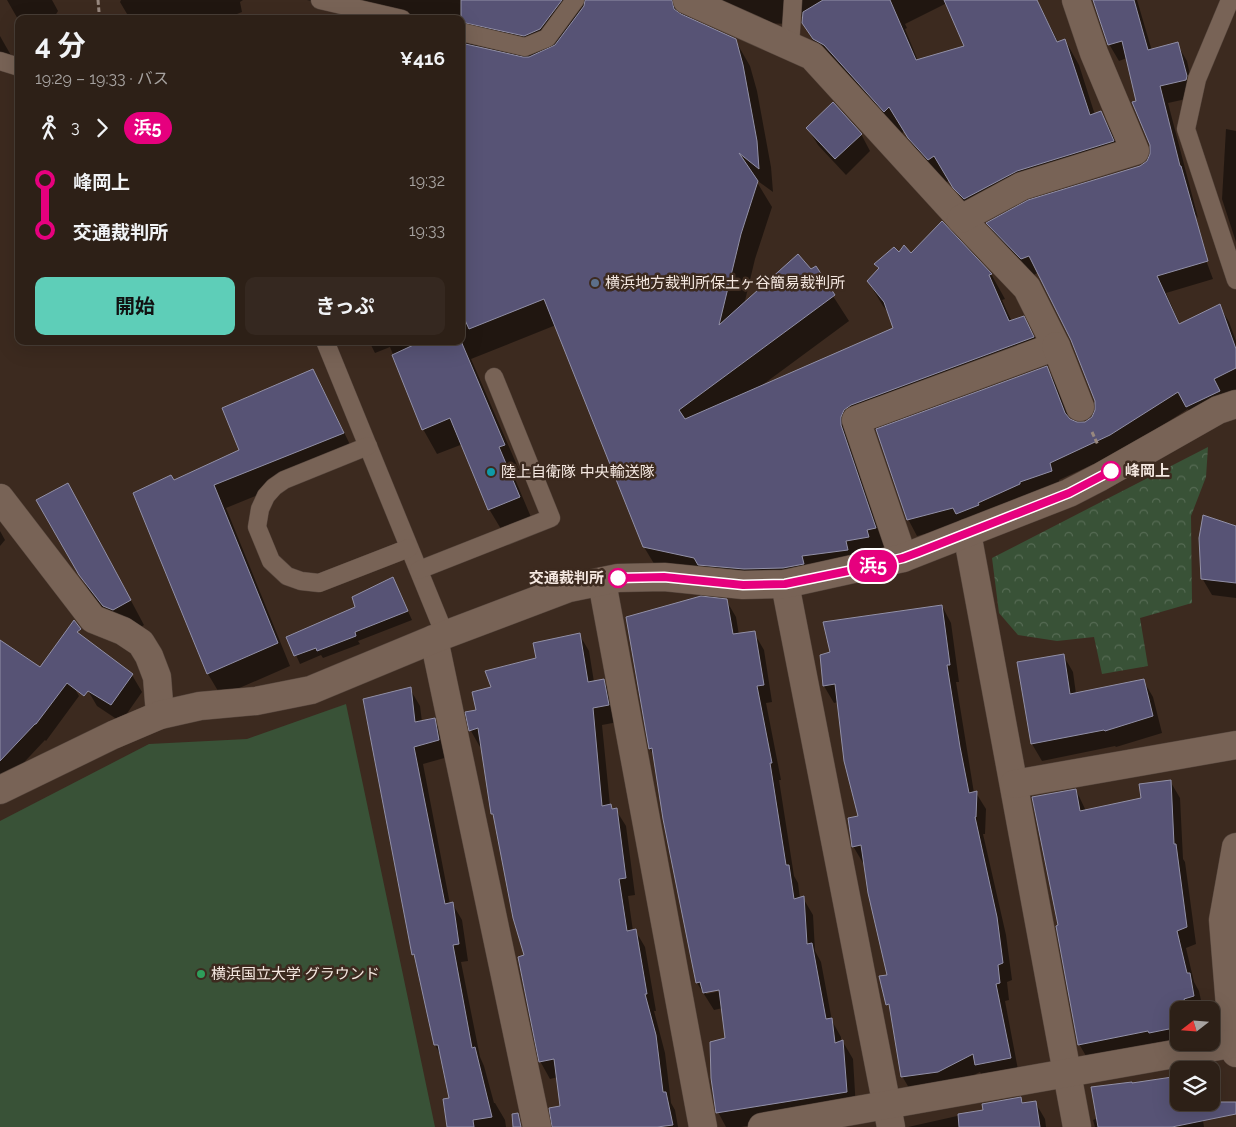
<!DOCTYPE html>
<html lang="ja">
<meta charset="utf-8">
<style>
body{margin:0;font-family:Raleway,"Noto Sans JP",sans-serif;background:#352820;color:#f1f3f6;height:100vh;display:flex;flex-direction:column;font-size:19px;white-space:nowrap}
*{box-sizing:border-box;margin:0}
p{font-size:16px;color:#a7a3a1}
.icon{flex:none;width:28px;height:28px;fill:none;stroke:currentColor;stroke-width:2;stroke-linecap:round;stroke-linejoin:round}
.map{position:relative;flex:1;overflow:hidden}
.sheet{position:absolute;left:15px;top:15px;width:450px;height:330px;display:flex;flex-direction:column;background:#2d2017;border-radius:10px;box-shadow:0 5px 20px #0002,0 0 0 1px #483e36}
.sheet>*{flex:none}
.badge{padding:0 10px;border-radius:16px;font-size:18px;line-height:32px}
.needle{width:32px;rotate:253deg}
.buttons{position:absolute;left:1170px;top:1001px;display:grid;gap:10px}
.buttons a{display:grid;place-items:center;width:50px;height:50px;border-radius:10px;background:#2d2017;box-shadow:0 5px 20px #0002,0 0 0 1px #483e36;font-size:25px}
.map>.badge{position:absolute;translate:-50% -50%;box-shadow:0 0 0 2px #fff}
.legs{display:flex;align-items:center;gap:8px;height:55px;padding:0 20px;font-size:16px}
.legs p{margin-inline-start:auto}
.headline{display:flex;align-items:center;justify-content:space-between;height:85px;padding:0 20px}
h1{font-size:28px;font-weight:700;line-height:38px}
.action{display:flex;gap:10px;margin-top:auto;padding:10px 20px}
.action a{flex:1;height:58px;border-radius:10px;background:#5eceb8;color:#111;font-size:20px;font-weight:700;line-height:58px;text-align:center}
.action a+a{background:#352820;color:#f1f3f6}
ul{padding:0 20px;list-style:none}
li{display:flex;align-items:center;gap:18px;height:50px;font-size:19px}
li i{display:grid;place-items:center;width:8px;height:100%;margin:0 6px;background:currentColor}
li i::after{content:'';width:12px;height:12px;margin:-6px;border:4px solid;border-radius:50%;background:#2d2017}
li p{margin-inline-start:auto}
li:first-child i{background:linear-gradient(#0000 50%,currentColor 0)}
li:last-child i{background:linear-gradient(currentColor 50%,#0000 0)}
.map>svg:first-child{display:block}
</style>
<div class="map">
<svg width="1236" height="1127" viewBox="0 0 1236 1127">
<defs>
<pattern id="forest-crowns" width="20" height="18" patternUnits="userSpaceOnUse" patternTransform="scale(1.25)"><rect width="20" height="18" fill="#395237"/><path d="M2 6a3 3 0 1 1 6 0M12 15a3 3 0 1 1 6 0" fill="none" stroke="#566b54"/></pattern>
</defs>
<rect width="100%" height="100%" fill="#3c2a1f"/>
<path fill="url(#forest-crowns)" d="M 1208,447 L 1206,477 L 1191,516 L 1192,603 L 1140,618 L 1148,666 L 1102,674 L 1094,637 L 1057,641 L 1018,635 L 999,613 L 992,558 Z"/>
<path fill="#395237" d="M 346,704 L 435,1127 L 0,1127 L 0,821 L 149,744 L 247,739 Z"/>
<g fill="#0007" fill-rule="evenodd">
<path d="M 7,0 L 52,0 L 58,11 L 53,19 L 19,19 L 19,21 Z"/>
<path d="M 121,0 L 243,0 L 240,2 L 242,12 L 237,14 L 239,19 L 130,19 L 120,2 Z"/>
<path d="M 307,0 L 1037,0 L 1058,42 L 1065,40 L 1079,65 L 1095,115 L 1101,113 L 1115,138 L 1127,166 L 969,213 L 950,180 L 943,184 L 924,164 L 904,131 L 899,136 L 818,49 L 803,23 L 804,15 L 798,19 L 797,24 L 747,23 L 692,13 L 687,19 L 735,40 L 750,66 L 757,91 L 771,167 L 773,192 L 755,179 L 772,207 L 755,259 L 744,305 L 815,268 L 849,321 L 761,386 L 894,329 L 890,315 L 883,306 L 868,281 L 879,270 L 876,265 L 899,254 L 911,254 L 942,223 L 991,274 L 1005,299 L 1002,300 L 1012,322 L 1023,318 L 1038,343 L 865,430 L 890,553 L 862,575 L 659,572 L 644,547 L 556,325 L 471,359 L 519,470 L 512,472 L 533,522 L 504,534 L 489,509 L 463,444 L 437,454 L 423,429 L 390,347 L 375,353 L 369,341 L 461,341 L 461,62 L 507,70 L 511,54 L 479,46 L 461,49 L 461,19 L 373,19 L 339,7 ZM 947,3 L 966,46 L 918,61 L 905,29 L 907,28 L 905,24 Z"/>
<path d="M 1095,0 L 1137,0 L 1152,51 L 1177,44 L 1187,61 L 1195,97 L 1168,103 L 1198,218 L 1185,204 L 1213,279 L 1166,293 L 1180,325 L 1219,305 L 1229,322 L 1236,341 L 1236,390 L 1222,397 L 1196,423 L 1188,409 L 1120,452 L 1059,480 L 1061,488 L 964,524 L 917,536 L 908,519 L 1047,368 L 1056,384 L 1070,421 L 1077,424 L 1086,423 L 1093,418 L 1097,409 L 1096,401 L 1072,340 L 1039,272 L 1032,276 L 998,240 L 988,223 L 1140,167 L 1148,162 L 1152,153 L 1151,145 L 1137,102 L 1127,58 L 1119,61 L 1109,44 Z"/>
<path d="M 0,36 L 13,59 L 0,66 Z"/>
<path d="M 808,129 L 861,134 L 870,151 L 846,175 L 818,145 Z"/>
<path d="M 1226,129 L 1236,131 L 1236,242 L 1222,199 Z"/>
<path d="M 312,370 L 325,393 L 355,455 L 226,508 L 290,666 L 221,696 L 208,674 L 134,493 L 174,482 L 240,451 Z"/>
<path d="M 38,501 L 82,509 L 144,625 L 128,635 L 119,631 L 95,601 Z"/>
<path d="M 1236,528 L 1236,598 L 1212,595 L 1202,578 Z"/>
<path d="M 0,531 L 5,540 L 0,546 Z"/>
<path d="M 393,579 L 412,620 L 358,641 L 360,644 L 323,658 L 321,655 L 300,664 L 288,637 L 357,608 Z"/>
<path d="M 726,600 L 736,617 L 739,635 L 754,633 L 764,650 L 772,702 L 766,703 L 781,780 L 779,780 L 794,876 L 798,883 L 800,899 L 803,898 L 813,915 L 815,951 L 821,962 L 832,1021 L 841,1037 L 841,1042 L 843,1042 L 853,1059 L 856,1109 L 741,1127 L 726,1127 L 718,1112 L 726,1039 L 723,1008 L 714,1010 L 697,983 L 664,819 L 654,756 L 650,749 ZM 725,988 L 726,990 L 706,994 L 706,992 Z"/>
<path d="M 942,606 L 951,623 L 959,682 L 956,682 L 974,793 L 976,793 L 986,809 L 985,834 L 983,834 L 1006,935 L 1012,980 L 1007,982 L 1009,1000 L 1005,1001 L 1019,1075 L 986,1082 L 980,1072 L 948,1088 L 912,1093 L 902,1076 L 892,1011 L 888,1004 L 888,976 L 865,863 L 863,863 L 853,846 L 860,816 L 838,702 L 834,703 L 824,686 L 821,656 Z"/>
<path d="M 70,628 L 132,675 L 142,692 L 121,722 L 97,706 L 87,689 L 71,654 L 62,637 Z"/>
<path d="M 579,634 L 589,651 L 594,682 L 603,680 L 613,697 L 618,722 L 602,725 L 610,805 L 613,810 L 616,810 L 626,826 L 635,895 L 628,896 L 633,931 L 635,930 L 645,947 L 656,1011 L 654,1011 L 665,1053 L 671,1103 L 675,1110 L 678,1127 L 565,1127 L 558,1077 L 550,1079 L 540,1061 L 525,956 L 496,820 L 492,814 L 482,747 L 480,747 L 471,731 L 467,713 L 477,711 L 493,688 Z"/>
<path d="M 0,641 L 40,668 L 69,679 L 79,696 L 46,741 L 45,740 L 0,788 Z"/>
<path d="M 1063,655 L 1073,672 L 1076,694 L 1143,680 L 1153,697 L 1162,733 L 1116,747 L 1115,746 L 1042,761 L 1032,744 Z"/>
<path d="M 410,689 L 420,706 L 422,722 L 434,720 L 444,737 L 448,757 L 423,764 L 450,904 L 452,903 L 462,920 L 468,961 L 461,962 L 480,1057 L 484,1066 L 494,1103 L 495,1103 L 505,1120 L 506,1127 L 448,1127 L 450,1099 L 441,1056 L 435,1045 L 417,961 L 413,954 L 364,700 Z"/>
<path d="M 1170,781 L 1180,798 L 1183,859 L 1185,862 L 1196,944 L 1186,948 L 1194,982 L 1199,991 L 1203,1010 L 1179,1010 L 1179,1042 L 1089,1061 L 1079,1044 L 1060,926 L 1076,790 L 1086,811 L 1142,798 Z"/>
<path d="M 1021,1098 L 1024,1104 L 1035,1102 L 1045,1119 L 1046,1127 L 908,1127 L 984,1110 Z"/>
<path d="M 1179,1102 L 1200,1102 L 1204,1127 L 1095,1127 L 1093,1120 L 1098,1118 Z"/>
</g>
<g fill="#575375" stroke="#9290a7">
<path d="M 461,0 L 562,0 L 540,29 L 524,36 L 461,22 Z"/>
<path d="M 585,0 L 672,0 L 674,9 L 681,14 L 736,39 L 743,65 L 757,141 L 759,169 L 739,153 L 758,181 L 741,234 L 719,325 L 798,254 L 811,269 L 816,266 L 835,295 L 679,410 L 685,419 L 893,328 L 884,302 L 867,281 L 879,268 L 874,264 L 894,247 L 899,252 L 904,245 L 911,253 L 942,221 L 992,274 L 989,275 L 1009,321 L 1024,316 L 1034,337 L 851,405 L 844,410 L 841,417 L 841,425 L 876,528 L 867,530 L 869,537 L 846,541 L 848,550 L 802,556 L 804,564 L 783,568 L 744,569 L 698,565 L 694,558 L 643,547 L 544,299 L 469,329 L 461,311 L 461,43 L 523,57 L 529,57 L 555,45 L 584,6 Z"/>
<path d="M 823,0 L 890,0 L 916,60 L 964,46 L 944,0 L 1037,0 L 1057,42 L 1065,39 L 1090,115 L 1101,111 L 1114,141 L 1017,171 L 964,199 L 953,188 L 934,156 L 928,160 L 908,138 L 889,107 L 884,112 L 824,45 L 813,39 L 802,23 L 803,12 Z"/>
<path d="M 1093,0 L 1134,0 L 1148,50 L 1178,42 L 1187,76 L 1186,80 L 1160,86 L 1180,166 L 1181,166 L 1208,261 L 1157,276 L 1179,324 L 1220,304 L 1236,349 L 1236,368 L 1214,379 L 1220,391 L 1186,407 L 1178,392 L 1110,435 L 1050,463 L 1052,471 L 1020,482 L 1020,484 L 978,503 L 979,505 L 956,514 L 953,508 L 907,520 L 876,429 L 1047,366 L 1065,413 L 1070,419 L 1077,422 L 1085,422 L 1092,417 L 1095,410 L 1095,401 L 1071,340 L 1029,256 L 1021,259 L 986,223 L 1028,200 L 1140,166 L 1147,161 L 1150,154 L 1150,145 L 1132,102 L 1136,101 L 1122,41 L 1108,45 Z"/>
<path d="M 833,102 L 862,134 L 835,159 L 806,128 Z"/>
<path d="M 422,341 L 461,341 L 505,445 L 499,447 L 520,497 L 488,510 L 450,418 L 422,430 L 392,355 Z"/>
<path d="M 313,369 L 344,433 L 214,485 L 278,643 L 207,674 L 133,493 L 171,475 L 174,480 L 239,450 L 222,408 Z"/>
<path d="M 68,483 L 131,600 L 113,610 L 103,606 L 79,575 L 36,500 Z"/>
<path d="M 1203,515 L 1236,526 L 1236,583 L 1201,579 L 1199,538 Z"/>
<path d="M 393,577 L 408,611 L 355,632 L 356,636 L 317,651 L 316,648 L 294,656 L 286,637 L 355,607 L 352,597 Z"/>
<path d="M 701,596 L 727,599 L 733,634 L 755,631 L 764,685 L 757,686 L 772,763 L 770,763 L 786,865 L 789,865 L 794,899 L 804,896 L 807,944 L 812,943 L 826,1019 L 832,1018 L 835,1043 L 843,1040 L 847,1092 L 716,1113 L 711,1078 L 710,1042 L 725,1038 L 719,990 L 703,993 L 700,982 L 696,983 L 663,819 L 652,748 L 649,749 L 626,617 Z"/>
<path d="M 942,605 L 950,665 L 947,665 L 960,747 L 969,793 L 977,791 L 976,817 L 975,817 L 997,917 L 1003,963 L 998,965 L 1000,983 L 996,984 L 1011,1058 L 975,1065 L 973,1054 L 938,1072 L 901,1077 L 889,1004 L 886,1005 L 879,976 L 887,975 L 868,893 L 861,845 L 852,847 L 851,839 L 848,818 L 858,816 L 844,761 L 835,684 L 823,686 L 820,655 L 830,652 L 823,622 Z"/>
<path d="M 74,620 L 81,629 L 77,632 L 133,674 L 111,705 L 88,691 L 84,696 L 67,683 L 36,724 L 35,724 L 0,761 L 0,640 L 40,667 Z"/>
<path d="M 580,633 L 588,682 L 604,679 L 609,705 L 593,708 L 602,806 L 611,804 L 612,809 L 617,808 L 626,878 L 619,879 L 627,931 L 636,929 L 647,994 L 645,994 L 656,1035 L 663,1092 L 666,1092 L 673,1125 L 657,1127 L 552,1127 L 549,1108 L 560,1106 L 554,1059 L 539,1062 L 518,957 L 524,955 L 513,918 L 493,814 L 491,814 L 478,728 L 469,731 L 465,712 L 476,710 L 472,692 L 491,687 L 485,671 L 536,658 L 533,643 Z"/>
<path d="M 1064,654 L 1070,694 L 1144,679 L 1153,716 L 1105,731 L 1104,730 L 1031,744 L 1017,662 Z"/>
<path d="M 411,687 L 415,722 L 435,718 L 439,740 L 414,747 L 445,904 L 453,902 L 459,944 L 453,945 L 472,1048 L 475,1047 L 492,1117 L 473,1120 L 474,1127 L 447,1127 L 443,1099 L 449,1098 L 438,1045 L 434,1045 L 414,954 L 412,955 L 363,699 Z"/>
<path d="M 1171,780 L 1174,844 L 1176,844 L 1187,927 L 1177,931 L 1187,973 L 1190,973 L 1194,996 L 1184,999 L 1188,1010 L 1179,1010 L 1179,1027 L 1149,1033 L 1148,1031 L 1078,1045 L 1056,926 L 1058,925 L 1032,797 L 1076,789 L 1080,811 L 1141,798 L 1139,784 Z"/>
<path d="M 1179,1076 L 1179,1102 L 1236,1102 L 1236,1114 L 1172,1127 L 1098,1127 L 1091,1087 L 1132,1082 L 1132,1083 Z"/>
<path d="M 1021,1097 L 1022,1103 L 1036,1101 L 1040,1127 L 959,1127 L 958,1114 L 983,1110 L 982,1104 Z"/>
<path d="M 518,1113 L 521,1127 L 513,1127 L 512,1114 Z"/>
</g>
<g fill="none" stroke-linecap="round" stroke-linejoin="round">
<defs>
<g id="lane">
<path d="M 320,0 L 402,19"/>
<path d="M 1230,0 L 1197,79 L 1186,129 L 1236,280"/>
<path d="M 461,32 L 525,47 L 547,38 L 575,0"/>
<path d="M 790,46 L 793,0"/>
<path d="M 0,61 L 19,67"/>
<path d="M 325,341 L 445,635"/>
<path d="M 368,446 L 284,480 L 274,487 L 266,496 L 260,509 L 257,527 L 271,561 L 287,576 L 301,581 L 319,583 L 409,548"/>
<path d="M 419,570 L 551,518 L 494,377"/>
</g>
<g id="street">
<path d="M 687,0 L 812,56 L 961,219 L 1027,288 L 1056,346 L 856,420 L 903,558"/>
<path d="M 961,219 L 1022,186 L 1135,151 L 1094,53 L 1076,0"/>
<path d="M 1056,346 L 1080,407"/>
<path d="M 0,498 L 93,619 L 123,631 L 141,643 L 149,656 L 157,677 L 160,715"/>
<path d="M 967,533 L 1077,1127"/>
<path d="M 602,582 L 703,1127"/>
<path d="M 785,584 L 891,1127"/>
<path d="M 434,639 L 537,1127"/>
<path d="M 1014,784 L 1236,745"/>
<path d="M 0,790 L 113,735 L 160,715 L 200,706 L 256,701 L 311,690 L 434,639 L 569,588 L 618,578 L 664,577 L 743,585 L 785,584 L 903,558 L 1069,493 L 1100,477 L 1218,410 L 1236,404"/>
<path d="M 1236,847 L 1223,920 L 1233,1044 L 1236,1053"/>
<path d="M 762,1127 L 1236,1043"/>
</g>
</defs>
<use href="#lane" stroke="#55453c" stroke-width="19"/>
<use href="#street" stroke="#55453c" stroke-width="29"/>
<g stroke="#98887f" stroke-width="3" stroke-dasharray="5 2.5" stroke-linecap="butt">
<path d="M 98,0 L 99,12"/>
<path d="M 1092,432 L 1098,445"/>
</g>
<use href="#lane" stroke="#786356" stroke-width="18"/>
<use href="#street" stroke="#786356" stroke-width="28"/>
</g>
<g fill="none" stroke-linecap="round" stroke-linejoin="round">
<defs>
<path id="line-1" d="M 618,578 L 664,577 L 743,585 L 785,584 L 858,569 L 903,558 L 919,552 L 1069,493 L 1111,471"/>
</defs>
<use href="#line-1" stroke="#fff" stroke-width="11"/>
<use href="#line-1" stroke="#e6007e" stroke-width="8"/>
</g>
<circle fill="#5c6f8a" stroke="#3c2a1f" stroke-width="2" cx="595" cy="283" r="5"/>
<g fill="#fff" stroke="#e6007e" stroke-width="2.5">
<circle cx="1111" cy="471" r="9"/>
<circle cx="618" cy="578" r="9"/>
</g>
<circle fill="#0f9aa8" stroke="#3c2a1f" stroke-width="2" cx="491" cy="472" r="5"/>
<circle fill="#2e9e5b" stroke="#3c2a1f" stroke-width="2" cx="201" cy="974" r="5"/>
<g text-anchor="middle" stroke-width="5" stroke-linejoin="round" paint-order="stroke">
<g font-size="15" fill="#f5e8e1" stroke="#3c2a1f" text-anchor="start">
<text x="605" y="288">横浜地方裁判所保土ヶ谷簡易裁判所</text>
<text x="501" y="477">陸上自衛隊 中央輸送隊</text>
<text x="211" y="979">横浜国立大学 グラウンド</text>
</g>
<g font-size="15" font-weight="bold" fill="#f5e8e1" stroke="#3c2a1f" text-anchor="start">
<text x="1125" y="476">峰岡上</text>
<text x="604" y="583" text-anchor="end">交通裁判所</text>
</g>
</g>
</svg>
<div class="buttons">
<a><svg class="needle" viewBox="-14 -14 28 28"><path d="M0-13l5 13h-10z" fill="#e53935"/><path d="M0 13l5-13h-10z" fill="#a7a3a1"/></svg></a>
<a><svg class="icon" aria-label="layers" viewBox="0 0 24 24"><path d="M12 4l9 5-9 5-9-5zM3 14l9 5 9-5"/></svg></a>
</div>
<b class="badge" style="left:873px;top:566px;background:#e6007e;color:#fff">浜5</b>
<section class="sheet">
<div class="headline"><div><h1>4 分</h1><p>19:29 – 19:33 · バス</p></div><b>¥416</b></div>
<div class="legs"><svg class="icon" aria-label="walk" viewBox="0 0 24 24"><circle cx="13" cy="4" r="2"/><path d="M13 8l-2 6 4 7M11 14l-3 7M7 12l3-4h3l4 4"/></svg>3<svg class="icon" aria-label="forward" viewBox="0 0 24 24"><path d="M9 5l7 7-7 7"/></svg><b class="badge" style="background:#e6007e;color:#fff">浜5</b></div>
<ul>
<li><i style="color:#e6007e"></i><b>峰岡上</b><p>19:32</p></li>
<li><i style="color:#e6007e"></i><b>交通裁判所</b><p>19:33</p></li>
</ul>
<div class="action"><a>開始</a><a>きっぷ</a></div>
</section>
</div>
